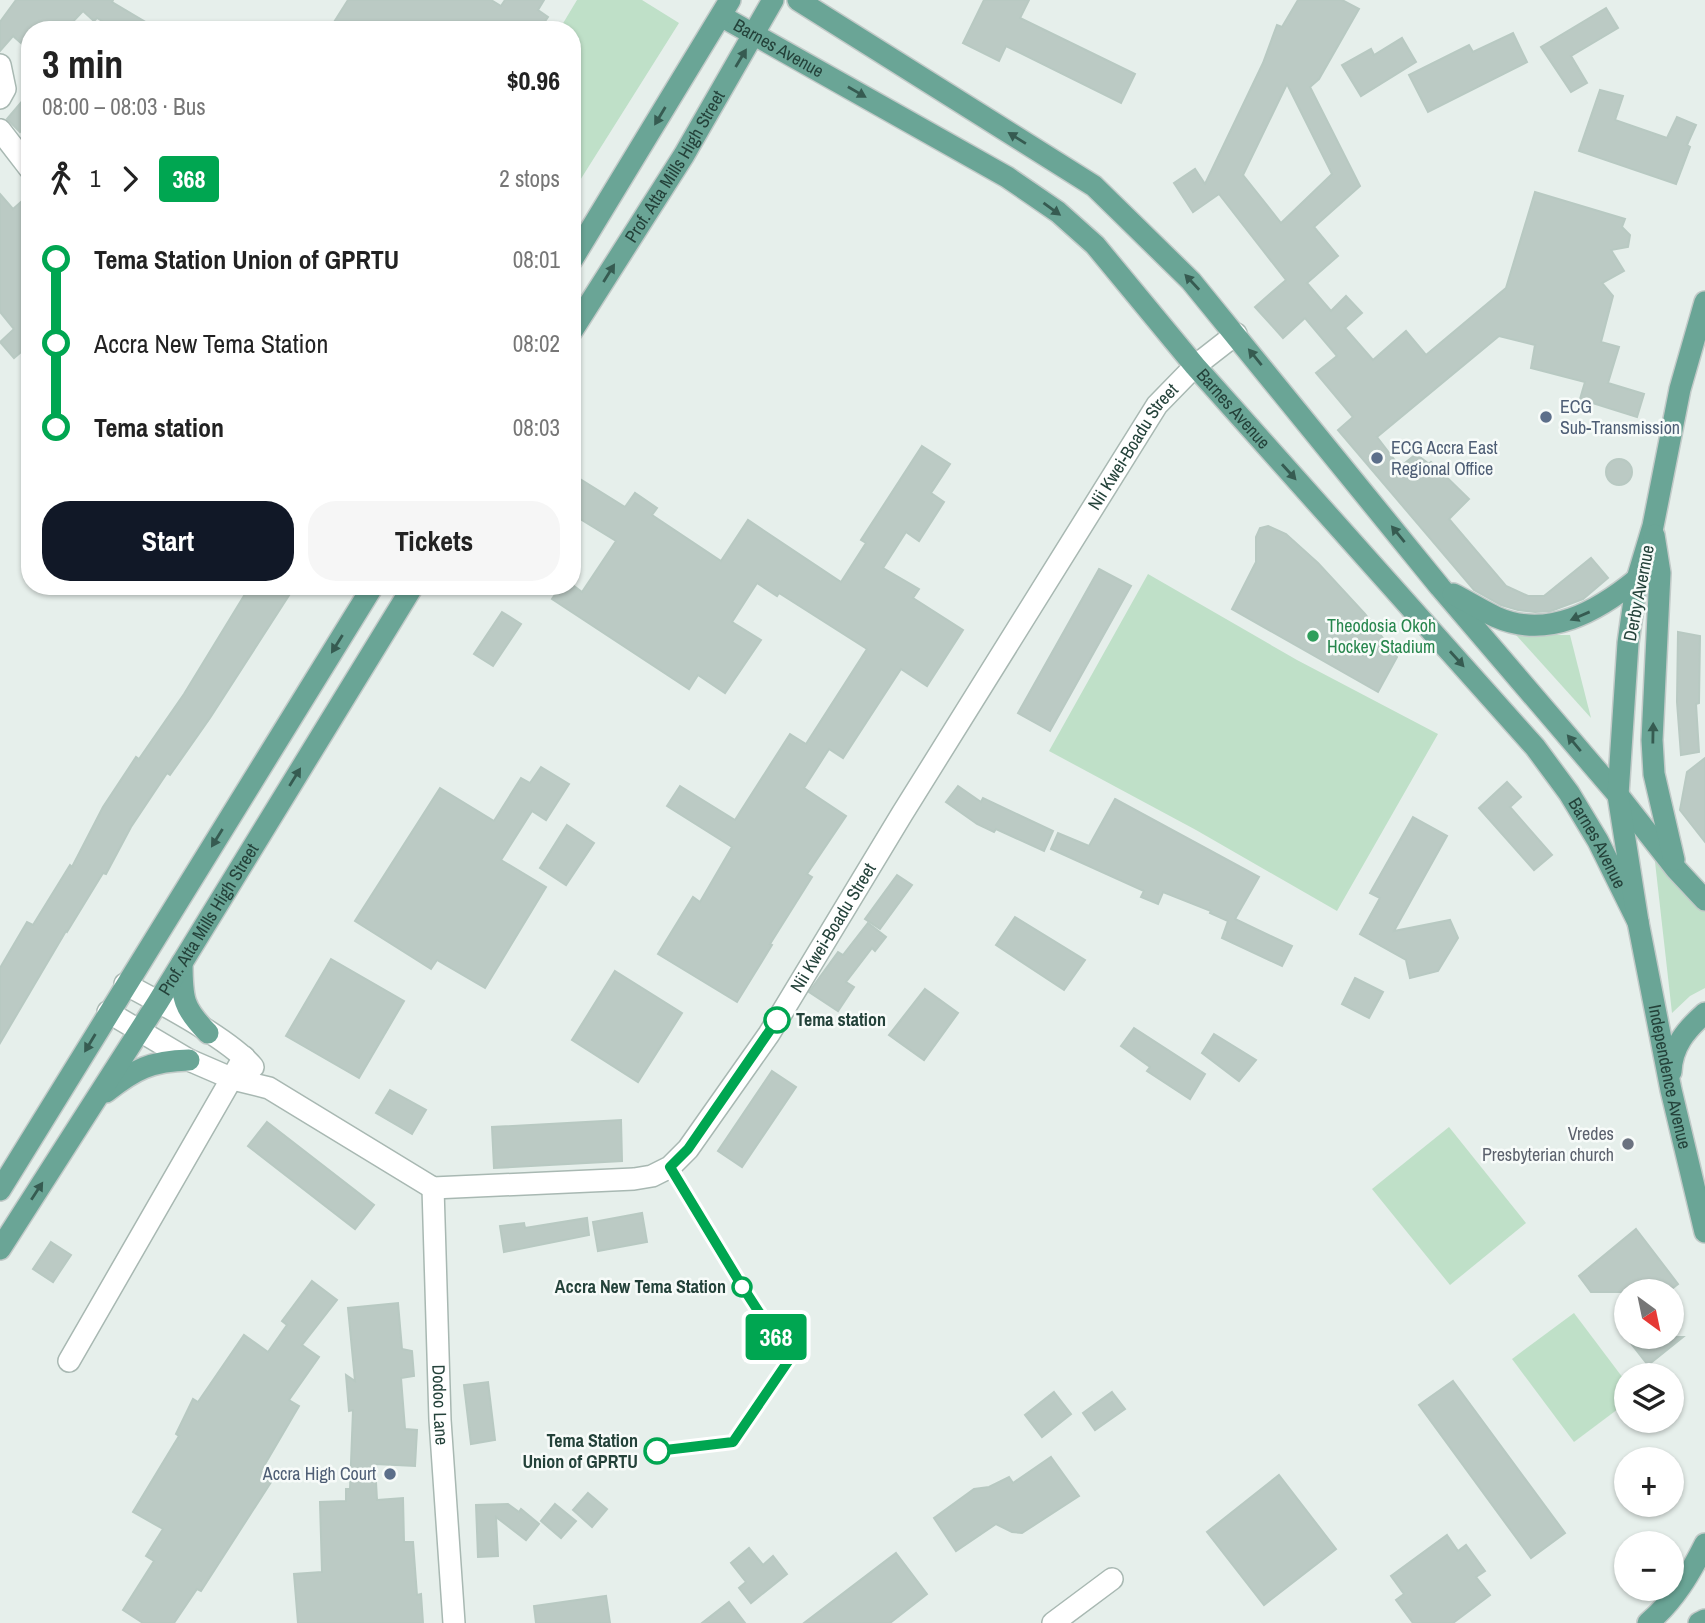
<!DOCTYPE html>
<meta charset="utf-8">
<style>
body{margin:0;font-family:"Archivo Narrow",sans-serif;background:#f6f6f6;color:#222;height:100vh;display:flex;flex-direction:column;font-size:26px;white-space:nowrap}
*{box-sizing:border-box;margin:0}
p{font-size:23px;color:#767676}
.icon{flex:none;width:38px;height:38px;fill:none;stroke:currentColor;stroke-width:2;stroke-linecap:round;stroke-linejoin:round}
.map{position:relative;flex:1;overflow:hidden}
.details{position:absolute;left:21px;top:21px;width:560px;height:574px;display:flex;flex-direction:column;background:#fff;border-radius:28px;box-shadow:0 2px 5px #0004}
.details>*{flex:none}
.badge{padding:0 14px;border-radius:5px;font-size:24px;line-height:46px}
.needle{width:46px;rotate:147deg}
.buttons{position:absolute;left:1614px;top:1279px;display:grid;gap:14px}
.buttons a{display:grid;place-items:center;width:70px;height:70px;border-radius:50%;background:#fff;box-shadow:0 2px 5px #0004;font-size:35px}
.map>.badge{position:absolute;translate:-50% -50%;box-shadow:0 0 0 4px #fff}
.legs{display:flex;align-items:center;gap:10px;height:77px;padding:0 21px;font-size:23px}
.legs p{margin-inline-start:auto}
.head{display:flex;align-items:center;justify-content:space-between;height:119px;padding:0 21px}
h1{font-size:38px;font-weight:700;line-height:52px}
.primary-button{display:flex;gap:14px;margin-top:auto;padding:14px 21px}
.primary-button a{flex:1;height:80px;border-radius:28px;background:#111827;color:#fff;font-size:28px;font-weight:700;line-height:80px;text-align:center}
.primary-button a+a{background:#f6f6f6;color:#222}
ul{padding:0 21px;list-style:none}
li{display:flex;align-items:center;gap:24px;height:84px;font-size:26px}
li i{display:grid;place-items:center;width:10px;height:100%;margin:0 9px;background:currentColor}
li i::after{content:'';width:18px;height:18px;margin:-9px;border:5px solid;border-radius:50%;background:#fff}
li p{margin-inline-start:auto}
li:first-child i{background:linear-gradient(#0000 50%,currentColor 0)}
li:last-child i{background:linear-gradient(currentColor 50%,#0000 0)}
.map>svg:first-child{display:block}
</style>
<div class="map">
<svg width="1705" height="1623" viewBox="0 0 1705 1623">
<rect width="100%" height="100%" fill="#e6efeb"/>
<g fill="#bfe0c8">
<path d="M 577,0 L 642,0 L 679,23 L 572,193 L 572,30 L 559,30 Z"/>
<path d="M 1148,574 L 1297,660 L 1438,734 L 1337,911 L 1196,830 L 1049,751 Z"/>
<path d="M 1516,635 L 1570,635 L 1591,718 Z"/>
<path d="M 1654,853 L 1705,911 L 1705,988 L 1690,996 L 1672,1013 Z"/>
<path d="M 1449,1127 L 1526,1223 L 1450,1285 L 1372,1189 Z"/>
<path d="M 1574,1313 L 1626,1382 L 1626,1403 L 1574,1442 L 1512,1359 Z"/>
</g>
<g fill="#bbcac4" stroke="#b8c9c2" stroke-width="2" fill-rule="evenodd">
<path d="M 16,0 L 113,0 L 112,2 L 159,30 L 117,30 L 97,18 L 94,21 L 83,11 L 65,30 L 30,30 L 30,51 L 13,36 L 0,51 L 0,22 Z"/>
<path d="M 348,0 L 491,0 L 501,6 L 505,0 L 544,0 L 538,10 L 548,17 L 539,30 L 329,30 Z"/>
<path d="M 984,0 L 1029,0 L 1020,18 L 1135,74 L 1121,103 L 1006,46 L 999,61 L 963,43 Z"/>
<path d="M 1298,0 L 1342,0 L 1359,9 L 1319,79 L 1310,87 L 1360,186 L 1314,227 L 1338,256 L 1307,283 L 1331,311 L 1346,296 L 1362,313 L 1345,328 L 1373,360 L 1406,331 L 1426,355 L 1506,288 L 1535,192 L 1625,219 L 1622,227 L 1630,235 L 1628,247 L 1611,250 L 1624,271 L 1602,283 L 1613,296 L 1601,342 L 1619,347 L 1608,383 L 1644,394 L 1637,417 L 1580,399 L 1585,382 L 1531,368 L 1535,345 L 1499,336 L 1377,437 L 1400,467 L 1416,454 L 1429,464 L 1431,462 L 1469,499 L 1449,519 L 1506,586 L 1528,596 L 1544,596 L 1591,558 L 1608,578 L 1583,599 L 1551,611 L 1535,612 L 1518,610 L 1501,605 L 1474,590 L 1338,430 L 1353,417 L 1316,373 L 1337,356 L 1305,318 L 1283,338 L 1255,307 L 1286,280 L 1219,194 L 1193,212 L 1174,183 L 1195,169 L 1205,184 L 1263,63 L 1277,25 L 1282,27 ZM 1287,84 L 1332,174 L 1281,223 L 1243,175 Z"/>
<path d="M 1606,8 L 1618,28 L 1571,56 L 1587,83 L 1571,92 L 1541,47 Z"/>
<path d="M 1513,33 L 1527,62 L 1428,112 L 1409,75 L 1469,45 L 1473,52 Z"/>
<path d="M 1402,38 L 1416,62 L 1361,96 L 1342,65 L 1371,49 L 1374,55 Z"/>
<path d="M 1600,90 L 1623,96 L 1615,120 L 1667,138 L 1677,117 L 1696,125 L 1687,145 L 1690,147 L 1676,184 L 1579,151 Z"/>
<path d="M 30,92 L 30,121 L 20,132 L 7,119 Z"/>
<path d="M 0,194 L 13,209 L 30,194 L 30,348 L 28,346 L 14,358 L 0,342 L 14,329 L 0,312 Z"/>
<path d="M 922,446 L 950,464 L 931,493 L 944,502 L 919,541 L 906,532 L 883,568 L 919,589 L 913,598 L 963,630 L 927,686 L 901,669 L 843,758 L 829,749 L 804,788 L 846,816 L 807,874 L 812,877 L 770,944 L 772,945 L 737,1002 L 658,954 L 693,897 L 700,902 L 732,847 L 667,806 L 680,786 L 735,820 L 790,734 L 806,744 L 867,649 L 779,593 L 777,596 L 757,583 L 732,622 L 761,640 L 725,693 L 698,675 L 689,689 L 552,599 L 561,586 L 574,586 L 582,592 L 616,541 L 572,514 L 572,474 L 625,507 L 635,493 L 657,508 L 652,515 L 721,561 L 748,520 L 841,582 L 866,543 L 861,540 Z"/>
<circle cx="1619" cy="472" r="13"/>
<path d="M 1268,526 L 1286,534 L 1318,563 L 1365,614 L 1397,657 L 1378,692 L 1232,609 L 1256,562 L 1256,537 L 1260,528 Z"/>
<path d="M 1099,569 L 1131,586 L 1050,731 L 1018,713 Z"/>
<path d="M 250,586 L 295,586 L 210,718 L 170,775 L 167,773 L 131,827 L 106,874 L 103,873 L 67,932 L 66,931 L 0,1043 L 0,968 L 27,922 L 33,925 L 70,865 L 72,867 L 103,807 L 136,757 L 139,759 L 184,694 Z"/>
<path d="M 502,612 L 521,624 L 493,666 L 474,654 Z"/>
<path d="M 1678,632 L 1700,636 L 1699,703 L 1696,704 L 1699,752 L 1681,755 L 1677,702 Z"/>
<path d="M 1705,758 L 1705,842 L 1680,810 L 1687,772 Z"/>
<path d="M 541,767 L 569,784 L 546,820 L 532,811 L 501,860 L 546,887 L 485,988 L 437,960 L 431,969 L 355,921 L 440,788 L 494,821 L 521,778 L 530,783 Z"/>
<path d="M 1507,782 L 1521,797 L 1510,807 L 1552,855 L 1534,870 L 1479,808 Z"/>
<path d="M 958,786 L 981,802 L 983,798 L 1053,831 L 1044,851 L 996,829 L 994,832 L 977,824 L 946,802 Z"/>
<path d="M 1115,799 L 1259,877 L 1235,919 L 1292,946 L 1282,966 L 1222,938 L 1228,921 L 1210,913 L 1211,911 L 1163,892 L 1158,904 L 1141,897 L 1144,891 L 1051,849 L 1058,833 L 1089,846 Z"/>
<path d="M 1413,817 L 1447,836 L 1394,931 L 1450,920 L 1458,938 L 1438,971 L 1410,978 L 1406,960 L 1360,934 L 1380,898 L 1370,893 Z"/>
<path d="M 567,825 L 594,843 L 566,885 L 540,868 Z"/>
<path d="M 897,875 L 912,885 L 880,929 L 865,919 Z"/>
<path d="M 1015,917 L 1085,960 L 1064,990 L 996,945 Z"/>
<path d="M 868,923 L 886,937 L 875,951 L 872,948 L 846,982 L 854,987 L 838,1011 L 809,992 L 838,952 L 843,955 Z"/>
<path d="M 331,959 L 404,1001 L 359,1078 L 286,1036 Z"/>
<path d="M 615,971 L 682,1013 L 638,1082 L 572,1040 Z"/>
<path d="M 1355,978 L 1383,992 L 1369,1018 L 1342,1004 Z"/>
<path d="M 925,989 L 958,1013 L 924,1060 L 889,1035 Z"/>
<path d="M 1134,1028 L 1205,1074 L 1190,1099 L 1147,1071 L 1150,1067 L 1121,1046 Z"/>
<path d="M 1214,1034 L 1256,1060 L 1239,1081 L 1202,1053 Z"/>
<path d="M 772,1071 L 796,1087 L 742,1167 L 718,1151 Z"/>
<path d="M 390,1090 L 426,1110 L 412,1134 L 376,1113 Z"/>
<path d="M 621,1120 L 622,1161 L 494,1168 L 492,1127 Z"/>
<path d="M 267,1122 L 374,1205 L 355,1229 L 248,1146 Z"/>
<path d="M 642,1213 L 647,1242 L 598,1251 L 593,1222 Z"/>
<path d="M 587,1218 L 589,1235 L 504,1252 L 500,1226 L 524,1223 L 525,1228 Z"/>
<path d="M 1636,1229 L 1678,1284 L 1668,1292 L 1591,1292 L 1579,1276 Z"/>
<path d="M 51,1242 L 71,1255 L 53,1282 L 33,1269 Z"/>
<path d="M 312,1281 L 337,1300 L 302,1345 L 319,1357 L 289,1400 L 299,1406 L 261,1471 L 273,1479 L 201,1591 L 197,1589 L 174,1623 L 143,1623 L 123,1610 L 154,1561 L 146,1556 L 163,1529 L 133,1512 L 179,1436 L 176,1434 L 193,1399 L 198,1402 L 244,1335 L 268,1352 L 287,1325 L 282,1321 Z"/>
<path d="M 398,1303 L 402,1349 L 412,1351 L 414,1376 L 401,1378 L 405,1429 L 417,1430 L 415,1466 L 375,1464 L 377,1500 L 403,1498 L 404,1542 L 413,1542 L 417,1595 L 421,1594 L 423,1623 L 298,1623 L 294,1574 L 322,1572 L 320,1502 L 346,1501 L 346,1489 L 350,1489 L 353,1410 L 349,1411 L 346,1375 L 355,1381 L 348,1308 Z"/>
<path d="M 1626,1337 L 1683,1337 L 1648,1365 Z"/>
<path d="M 1453,1381 L 1565,1533 L 1531,1558 L 1419,1405 Z"/>
<path d="M 488,1382 L 495,1440 L 471,1444 L 464,1385 Z"/>
<path d="M 1054,1392 L 1071,1414 L 1042,1437 L 1025,1415 Z"/>
<path d="M 1112,1392 L 1125,1409 L 1095,1430 L 1083,1413 Z"/>
<path d="M 1051,1457 L 1079,1496 L 1022,1533 L 1012,1532 L 996,1524 L 956,1551 L 934,1518 L 974,1489 L 989,1487 L 1009,1477 L 1013,1483 Z"/>
<path d="M 1279,1475 L 1336,1549 L 1264,1605 L 1207,1532 Z"/>
<path d="M 588,1493 L 607,1509 L 592,1527 L 573,1510 Z"/>
<path d="M 508,1504 L 519,1512 L 521,1509 L 539,1524 L 526,1540 L 496,1517 L 498,1556 L 478,1557 L 476,1505 Z"/>
<path d="M 555,1504 L 576,1521 L 561,1538 L 541,1521 Z"/>
<path d="M 1447,1535 L 1458,1551 L 1466,1545 L 1485,1571 L 1476,1577 L 1490,1595 L 1453,1623 L 1413,1623 L 1396,1600 L 1404,1594 L 1391,1576 Z"/>
<path d="M 749,1548 L 763,1565 L 773,1556 L 787,1574 L 751,1603 L 739,1588 L 746,1582 L 731,1563 Z"/>
<path d="M 896,1553 L 927,1594 L 890,1623 L 804,1623 Z"/>
<path d="M 606,1596 L 610,1623 L 536,1623 L 534,1606 Z"/>
<path d="M 729,1602 L 745,1623 L 702,1623 Z"/>
</g>
<g fill="none" stroke-linecap="round" stroke-linejoin="round">
<defs>
<g id="minor">
<path d="M 0,65 L 5,89 L 0,98"/>
<path d="M 0,130 L 30,169"/>
<path d="M 125,984 C 159,1002 230,1039 253,1067"/>
<path id="s1" d="M 108,1012 L 189,1060 L 233,1079 L 269,1088 L 433,1188 L 634,1179 L 652,1176 L 670,1167 L 688,1149 L 769,1034 L 902,814 L 1157,405 L 1195,366 L 1236,334"/>
<path id="s2" d="M 433,1188 L 440,1420 L 454,1623"/>
<path d="M 69,1361 L 244,1057"/>
<path d="M 1053,1623 L 1112,1579"/>
</g>
<g id="major">
<path d="M 798,0 L 1094,186 L 1191,281 L 1440,587 L 1618,795 L 1676,869 L 1705,900"/>
<path id="s3" d="M 721,16 L 1007,177 L 1058,212 L 1095,245 L 1195,366 L 1535,747 L 1569,793 L 1598,841 L 1638,922"/>
<path d="M 572,260 L 730,0"/>
<path id="s4" d="M 1705,302 L 1680,389 L 1653,526 L 1637,579 L 1628,643 L 1618,795 L 1638,922 L 1671,1090 L 1705,1232"/>
<path id="s5" d="M 572,331 L 684,155 L 773,0"/>
<path d="M 1654,535 L 1660,573 L 1652,740 L 1654,774 L 1674,860"/>
<path d="M 1453,594 C 1467,601 1481,610 1496,617 C 1548,640 1598,611 1637,579"/>
<path d="M 182,963 C 182,999 183,1008 208,1033"/>
<path d="M 1671,1072 C 1672,1046 1686,1030 1705,1013"/>
<path d="M 106,1092 C 135,1069 151,1061 189,1060"/>
<path d="M 0,1190 L 373,586"/>
<path id="s6" d="M 0,1249 L 158,1002 L 413,586"/>
<path d="M 1648,1623 C 1674,1601 1690,1574 1705,1544"/>
<path d="M 1699,1623 L 1705,1620"/>
</g>
</defs>
<use href="#minor" stroke="#a8b8b2" stroke-width="24"/>
<use href="#major" stroke="#c2cac8" stroke-width="24"/>
<use href="#minor" stroke="#fff" stroke-width="21"/>
<use href="#major" stroke="#6aa596" stroke-width="21"/>
</g>
<defs><path id="oneway-solid" d="M-6-.8H1V-3.2L6.5 0L1 3.2V.8H-6Z" transform="scale(1.75)"/></defs>
<g fill="#365b51">
<use href="#oneway-solid" transform="translate(741 58) rotate(-59)"/>
<use href="#oneway-solid" transform="translate(857 92) rotate(30)"/>
<use href="#oneway-solid" transform="translate(660 116) rotate(121)"/>
<use href="#oneway-solid" transform="translate(1017 138) rotate(-148)"/>
<use href="#oneway-solid" transform="translate(1052 209) rotate(36)"/>
<use href="#oneway-solid" transform="translate(609 273) rotate(-58)"/>
<use href="#oneway-solid" transform="translate(1192 282) rotate(-133)"/>
<use href="#oneway-solid" transform="translate(1255 357) rotate(-129)"/>
<use href="#oneway-solid" transform="translate(1289 472) rotate(48)"/>
<use href="#oneway-solid" transform="translate(1398 534) rotate(-129)"/>
<use href="#oneway-solid" transform="translate(1580 616) rotate(157)"/>
<use href="#oneway-solid" transform="translate(337 644) rotate(122)"/>
<use href="#oneway-solid" transform="translate(1457 659) rotate(48)"/>
<use href="#oneway-solid" transform="translate(1653 733) rotate(-89)"/>
<use href="#oneway-solid" transform="translate(1574 743) rotate(-130)"/>
<use href="#oneway-solid" transform="translate(295 777) rotate(-58)"/>
<use href="#oneway-solid" transform="translate(217 838) rotate(122)"/>
<use href="#oneway-solid" transform="translate(90 1043) rotate(121)"/>
<use href="#oneway-solid" transform="translate(37 1191) rotate(-57)"/>
</g>
<g fill="none" stroke-linecap="round" stroke-linejoin="round">
<defs>
<path id="line-1" d="M 657,1451 L 733,1442 L 791,1357 L 781,1346 L 742,1286 L 670,1167 L 688,1149 L 777,1020"/>
</defs>
<use href="#line-1" stroke="#fff" stroke-width="16"/>
<use href="#line-1" stroke="#00a651" stroke-width="10"/>
</g>
<g fill="#5c6f8a" stroke="#f7fbf9" stroke-width="2.5">
<circle cx="1546" cy="417" r="7"/>
<circle cx="1377" cy="458" r="7"/>
<circle cx="390" cy="1474" r="7"/>
</g>
<circle fill="#2e9e5b" stroke="#f7fbf9" stroke-width="2.5" cx="1313" cy="636" r="7"/>
<g fill="#fff" stroke="#00a651" stroke-width="3.5">
<circle cx="777" cy="1020" r="12"/>
<circle cx="742" cy="1287" r="9"/>
<circle cx="657" cy="1451" r="12"/>
</g>
<circle fill="#6b7280" stroke="#f7fbf9" stroke-width="2.5" cx="1628" cy="1144" r="7"/>
<g text-anchor="middle" stroke-width="5" stroke-linejoin="round" paint-order="stroke">
<g font-size="18" fill="#24423a" stroke="#f7fbf9">
<text dy="6" stroke="none"><textPath href="#s3" startOffset="66">Barnes Avenue</textPath></text>
<text dy="6" stroke="none"><textPath href="#s5" startOffset="194">Prof. Atta Mills High Street</textPath></text>
<text dy="6" stroke="none"><textPath href="#s3" startOffset="654">Barnes Avenue</textPath></text>
<text dy="6" stroke="none"><textPath href="#s1" startOffset="1468">Nii Kwei-Boadu Street</textPath></text>
<text transform="translate(1639 593) rotate(-79)" y="6">Derby Avernue</text>
<text dy="6" stroke="none"><textPath href="#s3" startOffset="1222">Barnes Avenue</textPath></text>
<text dy="6" stroke="none"><textPath href="#s6" startOffset="390">Prof. Atta Mills High Street</textPath></text>
<text dy="6" stroke="none"><textPath href="#s1" startOffset="901">Nii Kwei-Boadu Street</textPath></text>
<text dy="6" stroke="none"><textPath href="#s4" startOffset="789">Independence Avenue</textPath></text>
<text dy="6" stroke="none"><textPath href="#s2" startOffset="217">Dodoo Lane</textPath></text>
</g>
<g font-size="18" fill="#4e5e75" stroke="#f7fbf9" text-anchor="start">
<text x="1560" y="413">ECG<tspan x="1560" dy="21">Sub-Transmission</tspan></text>
<text x="1391" y="454">ECG Accra East<tspan x="1391" dy="21">Regional Office</tspan></text>
<text x="376" y="1480" text-anchor="end">Accra High Court</text>
</g>
<g font-size="18" fill="#27864d" stroke="#f7fbf9" text-anchor="start">
<text x="1327" y="632">Theodosia Okoh<tspan x="1327" dy="21">Hockey Stadium</tspan></text>
</g>
<g font-size="18" font-weight="bold" fill="#24423a" stroke="#f7fbf9" text-anchor="end">
<text x="796" y="1026" text-anchor="start">Tema station</text>
<text x="726" y="1293">Accra New Tema Station</text>
<text x="638" y="1447">Tema Station<tspan x="638" dy="21">Union of GPRTU</tspan></text>
</g>
<g font-size="18" fill="#5b616d" stroke="#f7fbf9" text-anchor="end">
<text x="1614" y="1140">Vredes<tspan x="1614" dy="21">Presbyterian church</tspan></text>
</g>
</g>
</svg>
<div class="buttons">
<a><svg class="needle" viewBox="-14 -14 28 28"><path d="M0-13l5 13h-10z" fill="#e53935"/><path d="M0 13l5-13h-10z" fill="#767676"/></svg></a>
<a><svg class="icon" aria-label="layers" viewBox="0 0 24 24"><path d="M12 4l9 5-9 5-9-5zM3 14l9 5 9-5"/></svg></a>
<a>+</a>
<a>−</a>
</div>
<b class="badge" style="left:776px;top:1337px;background:#00a651;color:#fff">368</b>
<section class="details">
<div class="head"><div><h1>3 min</h1><p>08:00 – 08:03 · Bus</p></div><b>$0.96</b></div>
<div class="legs"><svg class="icon" aria-label="walk" viewBox="0 0 24 24"><circle cx="13" cy="4" r="2"/><path d="M13 8l-2 6 4 7M11 14l-3 7M7 12l3-4h3l4 4"/></svg>1<svg class="icon" aria-label="forward" viewBox="0 0 24 24"><path d="M9 5l7 7-7 7"/></svg><b class="badge" style="background:#00a651;color:#fff">368</b><p>2 stops</p></div>
<ul>
<li><i style="color:#00a651"></i><b>Tema Station Union of GPRTU</b><p>08:01</p></li>
<li><i style="color:#00a651"></i><span>Accra New Tema Station</span><p>08:02</p></li>
<li><i style="color:#00a651"></i><b>Tema station</b><p>08:03</p></li>
</ul>
<div class="primary-button"><a>Start</a><a>Tickets</a></div>
</section>
</div>
